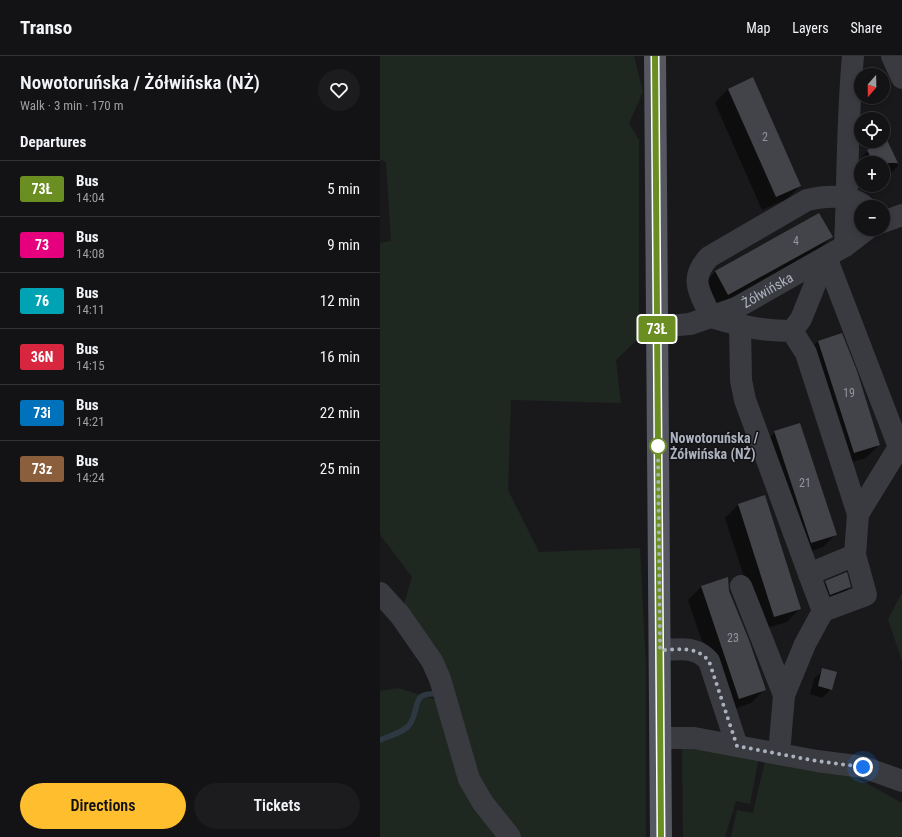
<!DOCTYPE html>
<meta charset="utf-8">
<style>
body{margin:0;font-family:"Roboto Condensed",sans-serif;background:#1c1c1e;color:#f1f3f6;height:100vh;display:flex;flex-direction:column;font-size:15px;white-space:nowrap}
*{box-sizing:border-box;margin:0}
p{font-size:13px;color:#9d9ea0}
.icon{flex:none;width:22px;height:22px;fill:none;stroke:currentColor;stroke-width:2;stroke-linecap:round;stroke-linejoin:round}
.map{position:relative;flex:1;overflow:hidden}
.sheet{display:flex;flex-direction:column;background:#131315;width:380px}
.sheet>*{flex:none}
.badge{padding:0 8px;border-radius:3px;font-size:14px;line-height:26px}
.needle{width:26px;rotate:200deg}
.fabs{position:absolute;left:474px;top:12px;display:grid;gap:8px}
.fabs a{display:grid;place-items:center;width:36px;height:36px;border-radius:50%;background:#131315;box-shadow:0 2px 6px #0003,0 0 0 1px #323234;font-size:20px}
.you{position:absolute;width:20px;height:20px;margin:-10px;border:3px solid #fff;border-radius:50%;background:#1a73e8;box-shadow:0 0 0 6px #1a73e833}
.map>.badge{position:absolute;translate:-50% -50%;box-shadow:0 0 0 2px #fff}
h2{padding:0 20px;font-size:15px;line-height:36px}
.round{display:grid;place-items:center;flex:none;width:42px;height:42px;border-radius:21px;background:#1c1c1e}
.head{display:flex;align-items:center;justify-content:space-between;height:68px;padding:0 20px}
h1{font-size:19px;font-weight:600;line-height:30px}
.action{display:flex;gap:8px;margin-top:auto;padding:8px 20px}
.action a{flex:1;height:46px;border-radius:24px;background:#ffbe2e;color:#111;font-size:16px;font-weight:600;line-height:46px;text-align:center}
.action a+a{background:#1c1c1e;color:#f1f3f6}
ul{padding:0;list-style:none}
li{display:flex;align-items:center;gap:12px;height:56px;padding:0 20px;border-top:1px solid #323234}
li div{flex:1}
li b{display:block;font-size:15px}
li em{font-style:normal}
li .badge{min-width:44px;font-weight:700;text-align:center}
header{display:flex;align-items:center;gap:24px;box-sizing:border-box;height:56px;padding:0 20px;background:#131315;border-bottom:1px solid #323234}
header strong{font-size:19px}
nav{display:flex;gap:22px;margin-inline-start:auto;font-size:14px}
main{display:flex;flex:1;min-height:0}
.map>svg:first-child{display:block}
</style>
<header>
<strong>Transo</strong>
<nav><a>Map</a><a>Layers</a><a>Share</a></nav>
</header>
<main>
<section class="sheet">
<div class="head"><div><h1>Nowotoruńska / Żółwińska (NŻ)</h1><p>Walk · 3 min · 170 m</p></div><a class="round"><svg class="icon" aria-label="heart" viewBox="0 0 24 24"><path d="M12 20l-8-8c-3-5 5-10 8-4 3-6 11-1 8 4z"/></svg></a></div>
<h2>Departures</h2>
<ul>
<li><span class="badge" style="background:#6b8e23;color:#fff">73Ł</span><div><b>Bus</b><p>14:04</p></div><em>5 min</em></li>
<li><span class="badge" style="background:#e6007e;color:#fff">73</span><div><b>Bus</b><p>14:08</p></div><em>9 min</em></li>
<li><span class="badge" style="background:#00a3b4;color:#fff">76</span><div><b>Bus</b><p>14:11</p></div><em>12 min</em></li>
<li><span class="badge" style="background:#d7263d;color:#fff">36N</span><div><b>Bus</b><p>14:15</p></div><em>16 min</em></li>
<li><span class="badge" style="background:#0072bc;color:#fff">73i</span><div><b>Bus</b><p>14:21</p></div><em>22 min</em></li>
<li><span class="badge" style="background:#8b5e3c;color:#fff">73z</span><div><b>Bus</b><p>14:24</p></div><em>25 min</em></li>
</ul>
<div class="action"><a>Directions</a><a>Tickets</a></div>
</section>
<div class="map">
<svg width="522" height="781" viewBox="0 0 522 781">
<rect width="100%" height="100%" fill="#19191c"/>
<g fill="#1f2820">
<path d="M 0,0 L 254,0 L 263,36 L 249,67 L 259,84 L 259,282 L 236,304 L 241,347 L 131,344 L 128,434 L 159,496 L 260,492 L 266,611 L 266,781 L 130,781 L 123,773 L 22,555 L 32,521 L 1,480 L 0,475 L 0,187 L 11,185 L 6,106 L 0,103 Z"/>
<path d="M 522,537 L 522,605 L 508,563 Z"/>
<path d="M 18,632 L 60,645 L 118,781 L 0,781 L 0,635 Z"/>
<path d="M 302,691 L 379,701 L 370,748 L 356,745 L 345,781 L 303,781 Z"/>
<path d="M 385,705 L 470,718 L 522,747 L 522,781 L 351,781 L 357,754 L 373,757 Z"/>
</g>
<g fill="#0007">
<path d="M 348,33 L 420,130 L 407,143 L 382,154 L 335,47 Z"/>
<path d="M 507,86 L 518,110 L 509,119 L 503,122 L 503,107 L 481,108 L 479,104 L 488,95 Z"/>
<path d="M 451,181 L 440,192 L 337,250 L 324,227 L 335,216 Z"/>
<path d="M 438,285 L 499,389 L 486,402 L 461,409 L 425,299 Z"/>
<path d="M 395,376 L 456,478 L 443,491 L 418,500 L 382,389 Z"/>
<path d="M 384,440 L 420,552 L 407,566 L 381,574 L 345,462 L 358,449 Z"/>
<path d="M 446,526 L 470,531 L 461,540 L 441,547 L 437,535 Z"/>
<path d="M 321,531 L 348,535 L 384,634 L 371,647 L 346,656 L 308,544 Z"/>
<path d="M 443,614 L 451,633 L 442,642 L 430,638 L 434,623 Z"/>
</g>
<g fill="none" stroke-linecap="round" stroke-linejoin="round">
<path stroke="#2e3842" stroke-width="5.5" d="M 0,684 C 9,680 25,676 30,668 C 41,650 30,635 60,638"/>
</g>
<g fill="#434449">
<path d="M 373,21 L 421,130 L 396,141 L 348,33 Z"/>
<path d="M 507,84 L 518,107 L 494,107 L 487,94 Z"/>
<path d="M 439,157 L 453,181 L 348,239 L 335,215 Z"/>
<path d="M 462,277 L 477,315 L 500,389 L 474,397 L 438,285 Z"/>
<path d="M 420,367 L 457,479 L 431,487 L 394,375 Z"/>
<path d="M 385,439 L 421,553 L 394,561 L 358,448 Z"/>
<path d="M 467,516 L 471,531 L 450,539 L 445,525 Z"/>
<path d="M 348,521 L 349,535 L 369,584 L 386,634 L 359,643 L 321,530 Z"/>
<path d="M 442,612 L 457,616 L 452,634 L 438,630 Z"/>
</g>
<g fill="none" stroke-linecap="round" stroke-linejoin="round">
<g stroke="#3a3b41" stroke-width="22">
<path d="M 512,0 L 522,22"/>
<path d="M 503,166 L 522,159"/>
<path d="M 465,190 C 468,126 467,63 473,0"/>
<path d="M 360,270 L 361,324 L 365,344 L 429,518"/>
<path id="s1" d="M 277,271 L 310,268 L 356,252 L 465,190 L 487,173"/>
<path d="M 412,275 L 421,263 L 446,201"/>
<path d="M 478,458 L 426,297 L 412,275 C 381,275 361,270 331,261 C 320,236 308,224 329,201 L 427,144 C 445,140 470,138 485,151"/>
<path d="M 361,530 L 404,639"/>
<path d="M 0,537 L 20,559 L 52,605 L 60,623 L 89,723 L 103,747 L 130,781"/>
<path d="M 443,555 L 486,539 L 475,499"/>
<path d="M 280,594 C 300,594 315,589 329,605 L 357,690"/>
<path d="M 281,682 L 314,682 L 399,698 L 404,639 L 425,588 L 443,555 L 429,518 L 475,499 L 478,458 L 519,391 L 446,201"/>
<path d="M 399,698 L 437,705 L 483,711 L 522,725"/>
</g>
<path stroke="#565861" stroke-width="22" d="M 275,0 L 281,781"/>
</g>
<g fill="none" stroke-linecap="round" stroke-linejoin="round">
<defs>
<path id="line" d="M 275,0 L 281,781"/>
</defs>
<use href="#line" stroke="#fff" stroke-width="9"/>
<use href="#line" stroke="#6b8e23" stroke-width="6"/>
<path stroke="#abb0bd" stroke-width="4" stroke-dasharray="0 7.2" d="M 278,390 L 280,594 C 300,594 315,589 329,605 L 357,690 L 437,705 L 483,711"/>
</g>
<circle fill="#fff" stroke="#6b8e23" stroke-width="2" cx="278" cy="390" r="8"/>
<g text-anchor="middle" stroke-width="3" stroke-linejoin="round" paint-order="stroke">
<g font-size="12" fill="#9195a0">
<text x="385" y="85">2</text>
<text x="416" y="189">4</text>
<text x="469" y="341">19</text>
<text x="425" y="431">21</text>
<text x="353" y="586">23</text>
</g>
<g font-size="14" fill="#abb0bd" stroke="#141417">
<text dy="5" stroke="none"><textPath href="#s1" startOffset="118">Żółwińska</textPath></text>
</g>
<g font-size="14" font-weight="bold" fill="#abb0bd" stroke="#141417" text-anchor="start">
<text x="290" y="387">Nowotoruńska /<tspan x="290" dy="16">Żółwińska (NŻ)</tspan></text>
</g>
</g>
</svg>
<div class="fabs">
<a><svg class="needle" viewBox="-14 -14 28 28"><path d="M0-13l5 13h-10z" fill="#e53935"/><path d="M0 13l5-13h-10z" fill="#9d9ea0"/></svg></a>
<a><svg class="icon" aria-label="locate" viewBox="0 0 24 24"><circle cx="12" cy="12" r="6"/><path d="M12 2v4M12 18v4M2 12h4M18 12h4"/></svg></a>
<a>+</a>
<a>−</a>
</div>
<div class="you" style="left:483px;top:711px"></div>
<b class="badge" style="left:277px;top:273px;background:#6b8e23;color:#fff">73Ł</b>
</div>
</main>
